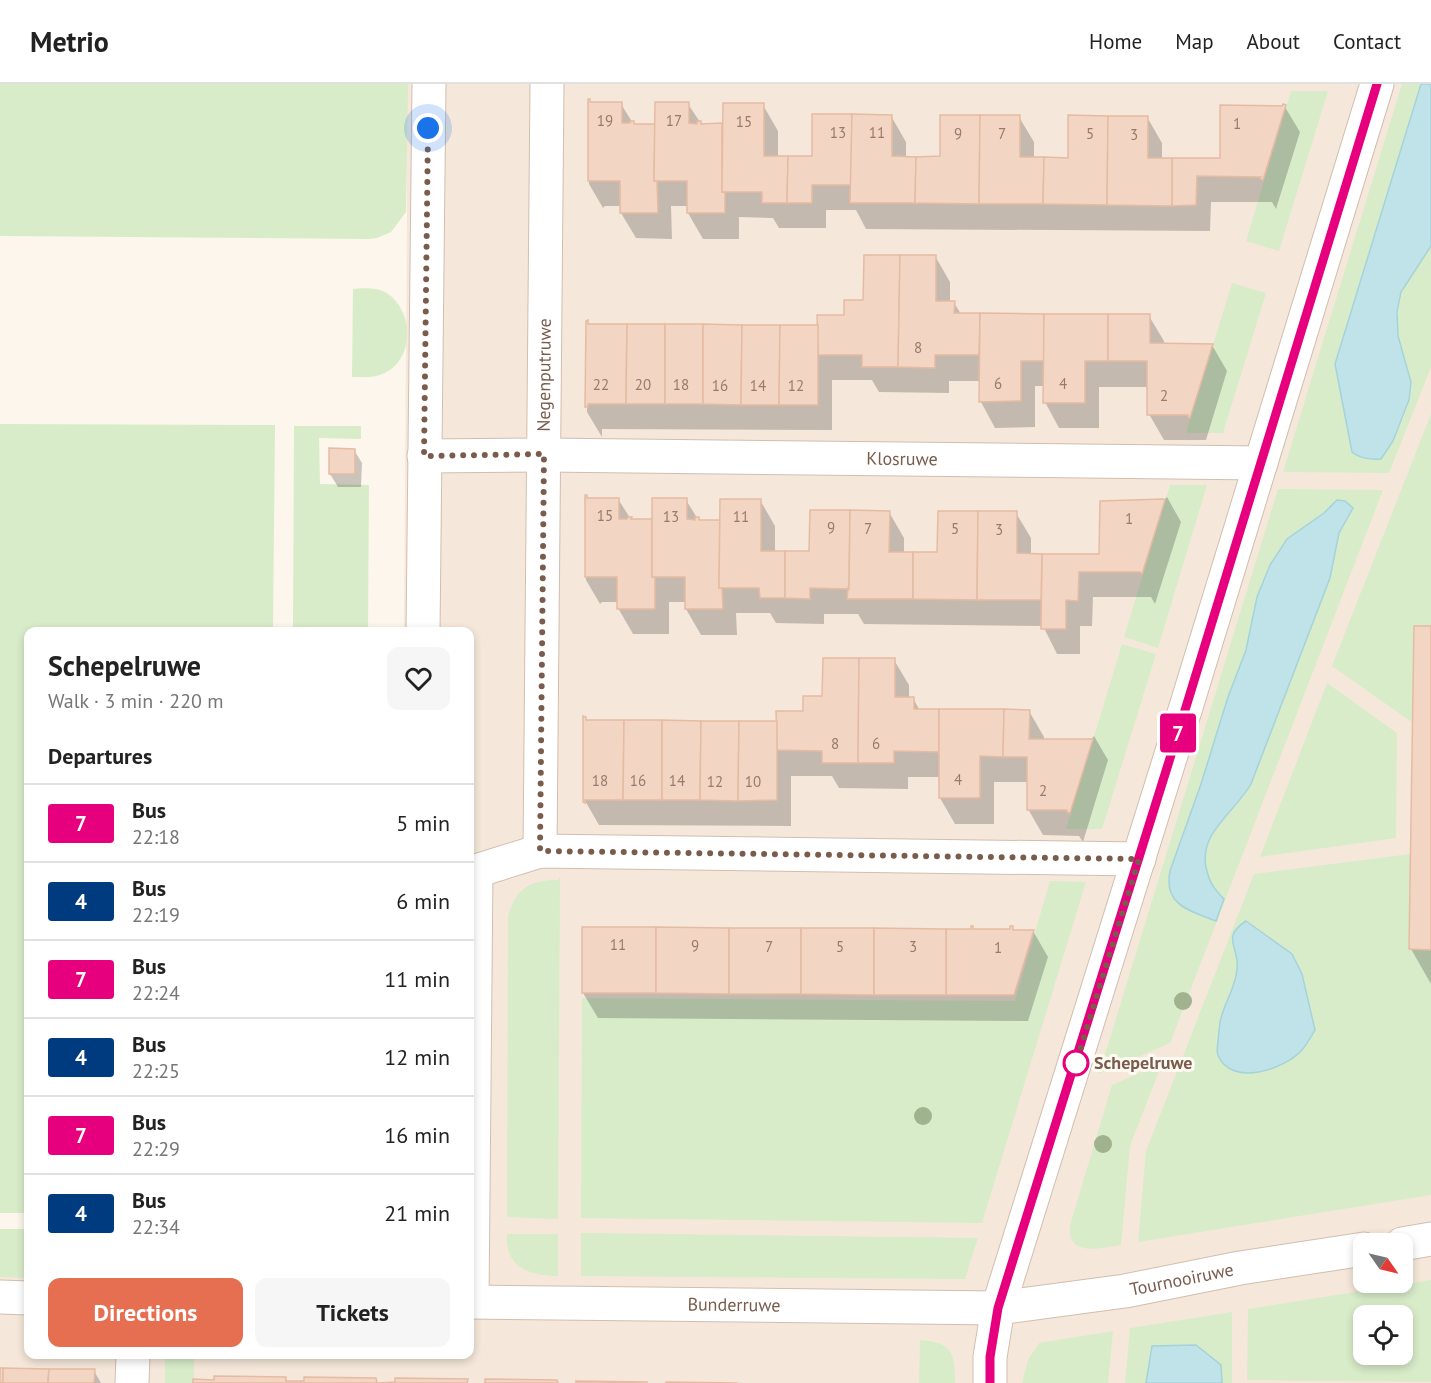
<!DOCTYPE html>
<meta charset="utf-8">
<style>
body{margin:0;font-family:"PT Sans",sans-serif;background:#f6f6f6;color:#222;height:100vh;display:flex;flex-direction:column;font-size:22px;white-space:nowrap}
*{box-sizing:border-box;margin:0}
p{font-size:20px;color:#767676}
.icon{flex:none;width:33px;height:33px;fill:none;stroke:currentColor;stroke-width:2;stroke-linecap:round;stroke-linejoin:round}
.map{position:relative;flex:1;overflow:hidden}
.details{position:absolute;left:24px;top:543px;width:450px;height:732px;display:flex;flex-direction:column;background:#fff;border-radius:12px;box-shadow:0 3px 9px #0003}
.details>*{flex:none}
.badge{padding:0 12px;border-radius:4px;font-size:21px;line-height:39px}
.needle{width:39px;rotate:124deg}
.buttons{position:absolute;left:1353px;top:1149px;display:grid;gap:12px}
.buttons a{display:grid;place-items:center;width:60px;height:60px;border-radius:12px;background:#fff;box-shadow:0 3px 9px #0003;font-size:30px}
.you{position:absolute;width:30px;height:30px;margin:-15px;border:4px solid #fff;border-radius:50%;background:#1a73e8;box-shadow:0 0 0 9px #1a73e833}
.map>.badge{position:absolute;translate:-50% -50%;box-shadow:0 0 0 3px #fff}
h2{padding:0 24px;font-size:22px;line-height:54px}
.round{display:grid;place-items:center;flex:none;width:63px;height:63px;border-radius:12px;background:#f6f6f6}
.summary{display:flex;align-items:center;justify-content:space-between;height:102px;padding:0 24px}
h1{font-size:28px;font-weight:600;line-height:45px}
.button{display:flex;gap:12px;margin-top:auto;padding:12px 24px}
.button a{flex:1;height:69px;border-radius:12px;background:#e76f51;color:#fff;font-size:24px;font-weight:600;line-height:69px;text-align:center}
.button a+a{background:#f6f6f6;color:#222}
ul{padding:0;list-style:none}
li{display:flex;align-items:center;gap:18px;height:78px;padding:0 24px;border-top:2px solid #e0e0e0}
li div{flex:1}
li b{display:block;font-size:22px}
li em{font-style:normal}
li .badge{min-width:66px;font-weight:700;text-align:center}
header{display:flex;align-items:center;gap:36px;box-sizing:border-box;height:84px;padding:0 30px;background:#fff;border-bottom:2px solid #e0e0e0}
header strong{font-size:28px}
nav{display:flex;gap:33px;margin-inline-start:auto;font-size:21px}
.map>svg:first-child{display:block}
</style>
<header>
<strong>Metrio</strong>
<nav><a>Home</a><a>Map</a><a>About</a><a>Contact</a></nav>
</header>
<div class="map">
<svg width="1431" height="1299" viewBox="0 0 1431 1299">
<rect width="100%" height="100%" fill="#fdf6ec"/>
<path fill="#f5e8da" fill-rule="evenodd" d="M 405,0 L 1431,0 L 1431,1299 L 0,1299 L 0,1187 L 28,1187 L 28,1270 L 470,1270 L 470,548 L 404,547 L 407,122 ZM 1364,1160 L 1402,1160 L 1402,1198 L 1364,1198 ZM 1364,1232 L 1402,1232 L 1402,1270 L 1364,1270 Z"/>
<g fill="#d8ecc9" fill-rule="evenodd">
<path d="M 0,0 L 408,0 L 406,128 L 391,148 L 377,154 L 369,155 L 0,152 Z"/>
<path d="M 1402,0 L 1421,0 L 1335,280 L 1352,368 C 1360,375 1371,376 1381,375 C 1394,356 1413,322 1411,298 C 1409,287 1403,274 1400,263 C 1392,225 1404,190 1431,162 L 1431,283 L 1389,389 L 1283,388 Z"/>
<path d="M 1291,7 L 1328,7 L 1279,167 L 1246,157 Z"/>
<path d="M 1232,199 L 1266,209 L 1223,349 L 1186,349 Z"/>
<path d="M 353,205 C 362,204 375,203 385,208 C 415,225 416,279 380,291 C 372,294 361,293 352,293 Z"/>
<path d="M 1431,330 L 1431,542 L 1414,542 L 1413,639 L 1332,582 Z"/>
<path d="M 0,340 L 275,341 L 273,547 L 28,548 L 28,1129 L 0,1129 Z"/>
<path d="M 294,342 L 361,342 L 361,355 L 319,354 L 320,400 L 369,401 L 368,547 L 293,547 Z"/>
<path d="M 1170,401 L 1207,401 L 1158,564 L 1124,553 Z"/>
<path d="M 1278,405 L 1383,406 L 1170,959 L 1099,990 ZM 1337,416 L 1353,424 L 1339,449 L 1330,494 L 1251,700 C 1228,740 1176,766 1224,815 L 1216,836 C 1191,827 1163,821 1170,787 L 1201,700 L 1228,613 L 1246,566 L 1257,513 L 1287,455 L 1324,429 Z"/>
<path d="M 1122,560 L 1156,570 L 1102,745 L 1066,745 Z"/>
<path d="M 1327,599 L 1397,649 L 1396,754 L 1260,773 Z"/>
<path d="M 1410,770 L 1409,865 L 1431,866 L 1431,1111 L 1138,1158 L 1146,1067 L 1254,790 ZM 1238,885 L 1270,986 L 1245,989 L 1217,967 L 1221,935 Z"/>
<path d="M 560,793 L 558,1135 L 507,1133 L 508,832 C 516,804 530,796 558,796 Z"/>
<path d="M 1050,797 L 1086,798 L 982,1139 L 581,1134 L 582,914 L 1015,917 Z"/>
<path d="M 1162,979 L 1130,1062 L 1121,1161 C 1102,1164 1066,1174 1070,1141 L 1112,1001 Z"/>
<path d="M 0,1145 L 28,1145 L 28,1194 L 0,1193 Z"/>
<path d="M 581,1149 L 591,1149 L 978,1154 L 965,1195 L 581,1192 Z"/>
<path d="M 507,1150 L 558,1150 L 558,1192 C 530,1192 504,1183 507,1150 Z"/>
<path d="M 1431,1196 L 1431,1298 L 1247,1296 L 1248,1225 ZM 1364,1232 L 1402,1232 L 1402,1270 L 1364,1270 Z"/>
<path d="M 1232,1228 L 1232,1299 L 1222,1299 L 1221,1281 L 1152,1262 L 1146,1299 L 1125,1299 L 1130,1244 Z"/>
<path d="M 1113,1247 L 1108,1299 L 1022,1299 L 1028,1276 L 1039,1259 Z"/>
<path d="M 920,1256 C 952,1258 955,1269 955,1299 L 919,1299 Z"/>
<rect x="165" y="1271" width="29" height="28"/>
</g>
<g fill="#bfe3e8" stroke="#a5d3da" stroke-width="1.5">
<path d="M 1421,0 L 1431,0 L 1431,162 L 1401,208 L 1397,228 L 1398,252 L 1411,298 L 1409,316 L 1393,357 L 1381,375 C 1371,376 1359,374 1352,368 L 1335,280 Z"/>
<path d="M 1337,416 L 1345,417 L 1353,424 L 1339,449 L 1330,494 L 1251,700 C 1235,728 1199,749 1206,783 C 1209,798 1214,805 1224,815 L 1216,837 C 1191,827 1163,822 1170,787 L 1201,700 L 1228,613 L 1246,566 L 1257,513 L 1270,481 L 1287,455 L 1324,429 Z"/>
<path d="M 1246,837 L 1292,870 L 1302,890 L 1315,946 C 1311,953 1307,960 1302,966 C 1285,985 1231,1004 1218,971 C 1216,966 1218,961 1218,957 C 1219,949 1219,941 1221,934 C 1225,918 1236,902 1237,885 C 1240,863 1220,854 1246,837 Z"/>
<path d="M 1196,1261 L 1221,1281 L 1222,1299 L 1146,1299 L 1152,1262 Z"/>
</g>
<g fill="#0003">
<path d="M 589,19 L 621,20 L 634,41 L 656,41 L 688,20 L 702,41 L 724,41 L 763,21 L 778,47 L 778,73 L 813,73 L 891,32 L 906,58 L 906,74 L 941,74 L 1019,33 L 1034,58 L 1034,75 L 1069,75 L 1147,33 L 1162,59 L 1162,76 L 1221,76 L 1285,23 L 1300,48 L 1276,125 L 1272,118 L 1211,118 L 1210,147 L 866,145 L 856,126 L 826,126 L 826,144 L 779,144 L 773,134 L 739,133 L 739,155 L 703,155 L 688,129 L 688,122 L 671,122 L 672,155 L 636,154 L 621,129 L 621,122 L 605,122 L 603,124 L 589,100 Z"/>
<path d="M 935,172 L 950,198 L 950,219 L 954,219 L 961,230 L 1149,232 L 1164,257 L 1164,261 L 1212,261 L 1227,287 L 1206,356 L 1164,356 L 1149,330 L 1149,303 L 1099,303 L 1099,344 L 1059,344 L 1045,318 L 1045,302 L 1035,302 L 1035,343 L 995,344 L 981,318 L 981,297 L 949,297 L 949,309 L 879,308 L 872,296 L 832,296 L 832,346 L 602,345 L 602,353 L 587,328 L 588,241 L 820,243 L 845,233 L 864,218 Z"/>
<path d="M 354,366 L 362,379 L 361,403 L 338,403 L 330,390 Z"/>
<path d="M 1167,413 L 1181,438 L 1155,520 L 1151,513 L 1093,513 L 1092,542 L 1080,542 L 1080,570 L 1057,570 L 1043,542 L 864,540 L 858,530 L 824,530 L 824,540 L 776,539 L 770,529 L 736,529 L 737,551 L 701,551 L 686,525 L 686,518 L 669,518 L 669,550 L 633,550 L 618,524 L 619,518 L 602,518 L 600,520 L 586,496 L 587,415 L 618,415 L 632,437 L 654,437 L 686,416 L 699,437 L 721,437 L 760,416 L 775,442 L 775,469 L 811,469 L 889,428 L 904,454 L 904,470 L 938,470 L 1016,429 L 1031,454 L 1031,471 L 1100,471 Z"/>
<path d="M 1431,543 L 1431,900 L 1411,865 Z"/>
<path d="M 894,576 L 909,601 L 909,614 L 913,614 L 920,627 L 1029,627 L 1044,653 L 1044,656 L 1090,657 L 1094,652 L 1108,676 L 1083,758 L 1079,752 L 1043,751 L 1028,725 L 1028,698 L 994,698 L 994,740 L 955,740 L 940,714 L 941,693 L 908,693 L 908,705 L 839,704 L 832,692 L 791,692 L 791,742 L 599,741 L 584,715 L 804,629 L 823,614 Z"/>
<path d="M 1033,847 L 1048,873 L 1028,937 L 598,934 L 583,909 Z"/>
<path d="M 0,1286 L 94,1287 L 101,1299 L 0,1299 Z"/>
</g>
<g fill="#f3d5c3" stroke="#e6bba3" stroke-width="1.5">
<path d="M 588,15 L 590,15 L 590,18 L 622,18 L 622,39 L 630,39 L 630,37 L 634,37 L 634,40 L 655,40 L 654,97 L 657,97 L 658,129 L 620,129 L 620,97 L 588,97 Z"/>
<path d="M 655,18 L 689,18 L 689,39 L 697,40 L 697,37 L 701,37 L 701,40 L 722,39 L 722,108 L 725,108 L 725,129 L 687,129 L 687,97 L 654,97 Z"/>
<path d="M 723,19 L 764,19 L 764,72 L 788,72 L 787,119 L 762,119 L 762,108 L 722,108 Z"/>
<path d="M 1283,20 L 1286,21 L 1263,96 L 1260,95 L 1261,93 L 1197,92 L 1196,121 L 1172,122 L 1172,74 L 1220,74 L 1220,21 L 1282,22 Z"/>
<path d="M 812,30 L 852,30 L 851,101 L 812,101 L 812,119 L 787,119 L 788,72 L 812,72 Z"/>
<path d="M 852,30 L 892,31 L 892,72 L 916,73 L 915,119 L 850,119 Z"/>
<path d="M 940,31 L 980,31 L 979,120 L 915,119 L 916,73 L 940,72 Z"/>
<path d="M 980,31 L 1020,31 L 1020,73 L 1044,73 L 1043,120 L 979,120 Z"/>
<path d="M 1068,31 L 1108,32 L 1107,121 L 1043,120 L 1044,73 L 1068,74 Z"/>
<path d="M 1108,32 L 1148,32 L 1148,74 L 1172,74 L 1172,122 L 1107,121 Z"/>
<path d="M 864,171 L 900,171 L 898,283 L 862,283 L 862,271 L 818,271 L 817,231 L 844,231 L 844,216 L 863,216 Z"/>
<path d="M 900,171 L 936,171 L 936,217 L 955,217 L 954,229 L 980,229 L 979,271 L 935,271 L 935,284 L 898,283 Z"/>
<path d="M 980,229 L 1044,230 L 1044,277 L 1021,277 L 1021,317 L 979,318 Z"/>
<path d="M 1044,230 L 1108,230 L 1108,277 L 1085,277 L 1085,319 L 1043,319 Z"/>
<path d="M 1108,230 L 1150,230 L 1150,259 L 1213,260 L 1190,334 L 1188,333 L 1188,331 L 1147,331 L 1147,277 L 1108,277 Z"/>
<path d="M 588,236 L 588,240 L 627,240 L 626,320 L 588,320 L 588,323 L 585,323 L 586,237 Z"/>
<path d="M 627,240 L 665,240 L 665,320 L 626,320 Z"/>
<rect x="665" y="240" width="38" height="80"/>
<path d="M 703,240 L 742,241 L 741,321 L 703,320 Z"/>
<path d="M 742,241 L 780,241 L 779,321 L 741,321 Z"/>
<path d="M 780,241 L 818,241 L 818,321 L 779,321 Z"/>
<path d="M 329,364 L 355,365 L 355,390 L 329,390 Z"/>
<path d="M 585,411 L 587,411 L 587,414 L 619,414 L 619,435 L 627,435 L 628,433 L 632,433 L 631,435 L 652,435 L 652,493 L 655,493 L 655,525 L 617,525 L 617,493 L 585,493 Z"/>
<path d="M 652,414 L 687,414 L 687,435 L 695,436 L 695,433 L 699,433 L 699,436 L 720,436 L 719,504 L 722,504 L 723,525 L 685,525 L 685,493 L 652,493 Z"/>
<path d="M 720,415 L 761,415 L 761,467 L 785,467 L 785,514 L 760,514 L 759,504 L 719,504 Z"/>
<path d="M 1163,415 L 1165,416 L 1142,490 L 1140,488 L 1079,488 L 1078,517 L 1066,516 L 1066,545 L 1041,545 L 1042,470 L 1099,470 L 1100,417 Z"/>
<path d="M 810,426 L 850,426 L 849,505 L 810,504 L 810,515 L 785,514 L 785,467 L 809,467 Z"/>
<path d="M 850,426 L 890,427 L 889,468 L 913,468 L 913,515 L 847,515 L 848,504 L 849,505 Z"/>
<path d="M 938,427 L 978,427 L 977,516 L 913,515 L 913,468 L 937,468 Z"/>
<path d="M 978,427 L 1017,427 L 1017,469 L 1042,470 L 1041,516 L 977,516 Z"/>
<path d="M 1414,542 L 1431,542 L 1431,866 L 1409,865 Z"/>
<path d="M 823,574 L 859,574 L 858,679 L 822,679 L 822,667 L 777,666 L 776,627 L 803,627 L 803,612 L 822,612 Z"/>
<path d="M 859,574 L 895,574 L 895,613 L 914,613 L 914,625 L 939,625 L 939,668 L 894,667 L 894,679 L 858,679 Z"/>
<path d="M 939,625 L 1004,625 L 1003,673 L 980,672 L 980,714 L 939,714 Z"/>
<path d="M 1004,625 L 1030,626 L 1029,655 L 1093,655 L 1070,729 L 1067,728 L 1067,726 L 1027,726 L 1027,673 L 1003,673 Z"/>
<path d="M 583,632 L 586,633 L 586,636 L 624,636 L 623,716 L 585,716 L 585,719 L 583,718 Z"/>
<path d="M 624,636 L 662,636 L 662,716 L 623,716 Z"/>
<path d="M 662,636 L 701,637 L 700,716 L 662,716 Z"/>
<path d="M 701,637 L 739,637 L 738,717 L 700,716 Z"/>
<path d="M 739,637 L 777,637 L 777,716 L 738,717 Z"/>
<path d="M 971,842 L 973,842 L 973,845 L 1010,845 L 1010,842 L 1013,842 L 1013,846 L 1034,846 L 1014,911 L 946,911 L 946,845 L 971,845 Z"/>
<rect x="582" y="843" width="74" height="66"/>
<path d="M 656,843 L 729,844 L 729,910 L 656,909 Z"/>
<rect x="729" y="844" width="72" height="66"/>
<path d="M 801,844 L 874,844 L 874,911 L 801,910 Z"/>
<path d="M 874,844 L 946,845 L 946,911 L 874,911 Z"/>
<rect x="0" y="1284" width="3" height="15"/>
<path d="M 3,1284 L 49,1285 L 48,1299 L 3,1299 Z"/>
<path d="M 49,1285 L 95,1285 L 94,1299 L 48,1299 Z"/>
<path d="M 214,1292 L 286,1293 L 286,1299 L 193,1299 L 193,1295 L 214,1296 Z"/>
<path d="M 304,1293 L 376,1294 L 377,1299 L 286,1299 L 286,1297 L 304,1297 Z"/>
<path d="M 395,1294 L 468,1295 L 467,1299 L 377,1299 L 395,1298 Z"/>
<path d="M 485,1295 L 557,1296 L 558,1299 L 485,1299 Z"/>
<path d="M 576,1297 L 648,1298 L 576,1299 Z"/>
<path d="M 666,1298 L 738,1299 L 666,1299 Z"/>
</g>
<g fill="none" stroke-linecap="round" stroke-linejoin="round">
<defs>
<g id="street">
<path id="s1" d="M 424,372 L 544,371 L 1261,379"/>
<path d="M 423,548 L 429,0"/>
<path id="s2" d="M 540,767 L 547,0"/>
<path d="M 1402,1160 L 1431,1155"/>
<path d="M 0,1213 L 28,1214"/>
<path id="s3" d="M 470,1218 L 998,1224 L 1125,1207 L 1240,1184 L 1364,1165"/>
<path d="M 472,1218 L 476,787 L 540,767 L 1139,775"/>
<path d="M 132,1299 L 133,1270"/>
<path d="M 990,1299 L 990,1273 L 998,1224 L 1186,623 L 1377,0"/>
</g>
</defs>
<use href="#street" stroke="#d1beb0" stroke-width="35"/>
<use href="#street" stroke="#fff" stroke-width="33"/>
</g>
<g fill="#a0b28e">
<circle cx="1183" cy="917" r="9"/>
<circle cx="923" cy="1032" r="9"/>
<circle cx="1103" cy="1060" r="9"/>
</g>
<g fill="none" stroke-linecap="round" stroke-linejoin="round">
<defs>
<path id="line" d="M 990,1299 L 990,1273 L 998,1224 L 1186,623 L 1377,0"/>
</defs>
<use href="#line" stroke="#fff" stroke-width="14"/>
<use href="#line" stroke="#e6007e" stroke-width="9"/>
<path stroke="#7a5c4d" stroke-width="6" stroke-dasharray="0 10.8" d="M 428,44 L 424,372 L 544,370 L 540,767 L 1139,775 L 1076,979"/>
</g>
<circle fill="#fff" stroke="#e6007e" stroke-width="3" cx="1076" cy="979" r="12"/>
<g text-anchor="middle" stroke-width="6" stroke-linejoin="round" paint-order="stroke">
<g font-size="15" fill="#987a6a">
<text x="605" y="42">19</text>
<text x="674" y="42">17</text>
<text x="744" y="43">15</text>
<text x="1237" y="45">1</text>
<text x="838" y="54">13</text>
<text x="877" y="54">11</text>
<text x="958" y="55">9</text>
<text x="1002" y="55">7</text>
<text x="1090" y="55">5</text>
<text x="1134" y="56">3</text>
<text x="918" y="269">8</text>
<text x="998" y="305">6</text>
<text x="1063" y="305">4</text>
<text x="601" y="306">22</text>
<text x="643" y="306">20</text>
<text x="681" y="306">18</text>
<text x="720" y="307">16</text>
<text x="758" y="307">14</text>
<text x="796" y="307">12</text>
<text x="1164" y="317">2</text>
<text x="605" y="437">15</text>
<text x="671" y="438">13</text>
<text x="741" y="438">11</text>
<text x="1129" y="440">1</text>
<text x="831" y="449">9</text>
<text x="868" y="450">7</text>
<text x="955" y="450">5</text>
<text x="999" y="451">3</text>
<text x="835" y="665">8</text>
<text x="876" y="665">6</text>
<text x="958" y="701">4</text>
<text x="600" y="702">18</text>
<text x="638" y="702">16</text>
<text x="677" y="702">14</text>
<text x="715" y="703">12</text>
<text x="753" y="703">10</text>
<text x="1043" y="712">2</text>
<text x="618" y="866">11</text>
<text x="695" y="867">9</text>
<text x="769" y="868">7</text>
<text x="840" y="868">5</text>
<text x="913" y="868">3</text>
<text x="998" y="869">1</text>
</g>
<g font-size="18" fill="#7a5c4d" stroke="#fffaf3">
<text dy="6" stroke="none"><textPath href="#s2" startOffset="476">Negenputruwe</textPath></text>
<text dy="6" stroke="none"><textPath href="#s1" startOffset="478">Klosruwe</textPath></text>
<text dy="6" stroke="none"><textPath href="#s3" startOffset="714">Tournooiruwe</textPath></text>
<text dy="6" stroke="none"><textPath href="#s3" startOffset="264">Bunderruwe</textPath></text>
</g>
<g font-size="18" font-weight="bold" fill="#7a5c4d" stroke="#fffaf3" text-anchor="start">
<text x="1094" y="985">Schepelruwe</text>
</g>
</g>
</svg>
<div class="buttons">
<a><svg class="needle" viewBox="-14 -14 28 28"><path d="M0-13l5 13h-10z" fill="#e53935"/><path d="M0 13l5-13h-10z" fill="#767676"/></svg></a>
<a><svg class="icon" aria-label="locate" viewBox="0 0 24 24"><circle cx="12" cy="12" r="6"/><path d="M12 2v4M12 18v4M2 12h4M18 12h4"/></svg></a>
</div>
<div class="you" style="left:428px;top:44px"></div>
<b class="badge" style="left:1178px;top:649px;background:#e6007e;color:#fff">7</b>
<section class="details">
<div class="summary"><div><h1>Schepelruwe</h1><p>Walk · 3 min · 220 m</p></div><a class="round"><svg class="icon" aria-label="heart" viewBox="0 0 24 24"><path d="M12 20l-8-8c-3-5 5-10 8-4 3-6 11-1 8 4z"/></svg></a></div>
<h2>Departures</h2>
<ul>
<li><span class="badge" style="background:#e6007e;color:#fff">7</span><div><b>Bus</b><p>22:18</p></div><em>5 min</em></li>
<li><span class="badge" style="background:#003b80;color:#fff">4</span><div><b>Bus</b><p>22:19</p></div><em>6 min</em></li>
<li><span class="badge" style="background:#e6007e;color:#fff">7</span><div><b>Bus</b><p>22:24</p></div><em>11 min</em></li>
<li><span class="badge" style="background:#003b80;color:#fff">4</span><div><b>Bus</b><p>22:25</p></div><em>12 min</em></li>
<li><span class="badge" style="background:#e6007e;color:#fff">7</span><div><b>Bus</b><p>22:29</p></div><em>16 min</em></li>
<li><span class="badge" style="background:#003b80;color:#fff">4</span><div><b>Bus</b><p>22:34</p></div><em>21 min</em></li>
</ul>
<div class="button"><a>Directions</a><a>Tickets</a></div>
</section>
</div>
